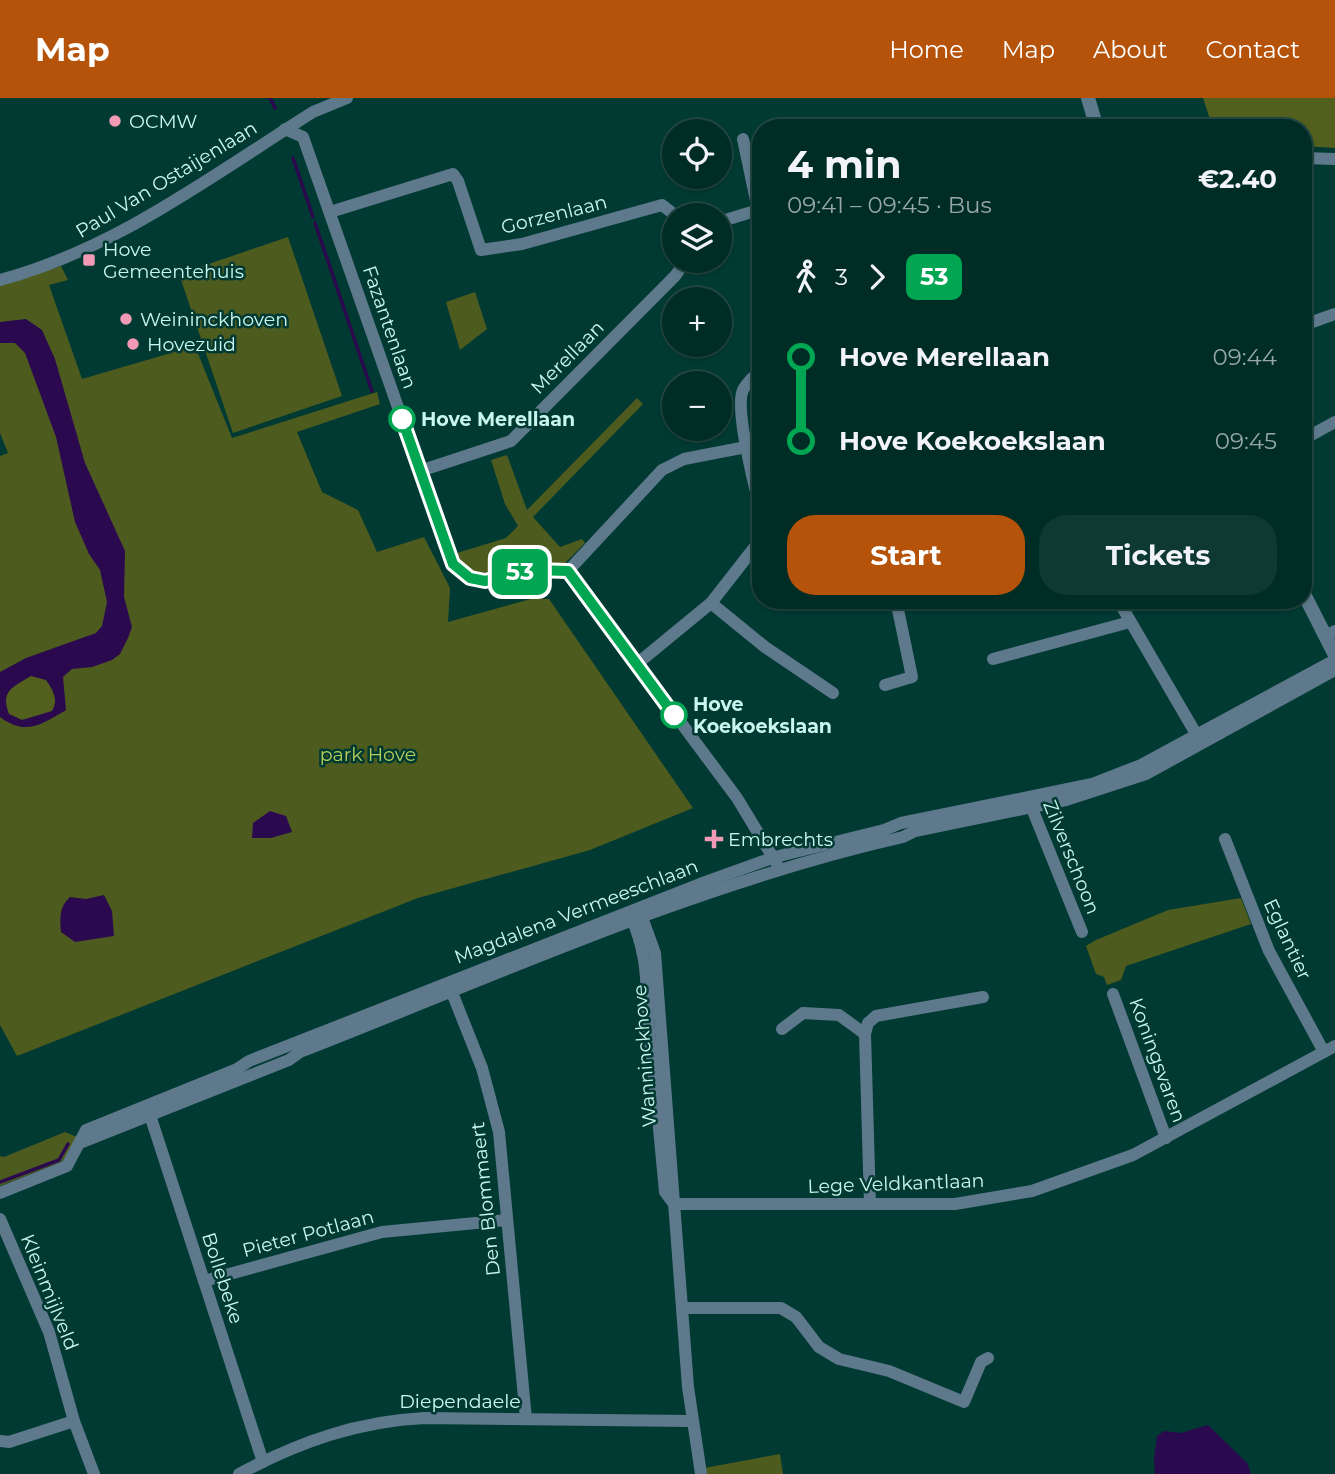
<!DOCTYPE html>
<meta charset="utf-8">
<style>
body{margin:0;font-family:Montserrat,sans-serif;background:#0e3832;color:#f1f3f6;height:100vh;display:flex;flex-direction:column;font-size:26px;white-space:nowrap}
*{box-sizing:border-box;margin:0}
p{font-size:23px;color:#95a7a7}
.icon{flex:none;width:38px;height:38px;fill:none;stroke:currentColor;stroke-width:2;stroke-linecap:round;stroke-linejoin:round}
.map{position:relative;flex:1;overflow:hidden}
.side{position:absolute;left:752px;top:21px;width:560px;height:490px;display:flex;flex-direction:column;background:#002c26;border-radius:28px;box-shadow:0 2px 5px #0004,0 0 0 2px #224843}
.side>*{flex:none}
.badge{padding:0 14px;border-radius:10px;font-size:24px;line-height:46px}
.controls{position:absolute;left:662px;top:21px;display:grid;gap:14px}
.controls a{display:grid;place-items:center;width:70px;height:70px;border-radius:50%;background:#002c26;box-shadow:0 2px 5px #0004,0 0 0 2px #224843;font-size:35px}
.map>.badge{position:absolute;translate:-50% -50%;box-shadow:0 0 0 4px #fff}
.legs{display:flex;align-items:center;gap:10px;height:77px;padding:0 35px;font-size:23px}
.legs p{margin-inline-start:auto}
.head{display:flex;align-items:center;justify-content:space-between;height:119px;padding:0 35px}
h1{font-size:38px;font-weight:700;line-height:52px}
.button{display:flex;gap:14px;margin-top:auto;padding:14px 35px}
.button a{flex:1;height:80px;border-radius:28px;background:#b45309;color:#fff;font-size:28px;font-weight:700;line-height:80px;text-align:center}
.button a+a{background:#0e3832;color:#f1f3f6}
ul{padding:0 35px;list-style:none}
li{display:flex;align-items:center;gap:24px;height:84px;font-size:26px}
li i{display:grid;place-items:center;width:10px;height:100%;margin:0 9px;background:currentColor}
li i::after{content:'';width:18px;height:18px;margin:-9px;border:5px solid;border-radius:50%;background:#002c26}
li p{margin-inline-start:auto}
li:first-child i{background:linear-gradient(#0000 50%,currentColor 0)}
li:last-child i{background:linear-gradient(currentColor 50%,#0000 0)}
header{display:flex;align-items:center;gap:42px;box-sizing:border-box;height:98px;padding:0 35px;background:#b45309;color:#fff}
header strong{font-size:33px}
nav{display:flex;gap:38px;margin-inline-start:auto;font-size:24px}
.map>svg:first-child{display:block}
</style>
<header>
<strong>Map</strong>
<nav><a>Home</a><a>Map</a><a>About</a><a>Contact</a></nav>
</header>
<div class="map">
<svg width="1335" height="1376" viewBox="0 0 1335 1376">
<rect width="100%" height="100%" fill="#003a32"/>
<g fill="#4e5b1e">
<path d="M 288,139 L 342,298 L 233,335 L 179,176 Z"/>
<path d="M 61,168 L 68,182 L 49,187 L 82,281 L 195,248 L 232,340 L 377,294 L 380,306 L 297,334 L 322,394 L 358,412 L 377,454 L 424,439 L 450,490 L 448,524 L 531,501 L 549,501 L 693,710 L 590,752 L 418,800 L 17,958 L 0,927 L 0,358 L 8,355 L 0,335 L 0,185 Z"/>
<path d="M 475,194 L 487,231 L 460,252 L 446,204 Z"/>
<path d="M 637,300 L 643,306 L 533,419 L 560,449 L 582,441 L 585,445 L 563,467 L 530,467 L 480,477 L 461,466 L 454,456 L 506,440 L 518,428 L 505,406 L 491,362 L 507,357 L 527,412 Z"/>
<path d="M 1241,800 L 1251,826 L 1126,868 L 1121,882 L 1107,887 L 1104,879 L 1096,876 L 1086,848 L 1096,842 L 1168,812 Z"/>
<path d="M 65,1034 L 77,1039 L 63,1063 L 0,1088 L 0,1058 L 4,1059 Z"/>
<path d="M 780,1356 L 783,1376 L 706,1376 L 704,1370 Z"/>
</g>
<g fill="#53601d">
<path d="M 1203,0 L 1335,0 L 1335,50 L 1304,48 L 1304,30 L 1213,30 Z"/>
<path d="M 31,578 L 46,582 C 69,615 37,628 9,616 C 0,593 13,589 31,578 Z"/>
</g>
<g fill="#2b094f" fill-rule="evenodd">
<path d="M 26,221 L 42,232 L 55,261 L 85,365 L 125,453 L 124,499 L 132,529 L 128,540 L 120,556 L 112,562 L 92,569 L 72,571 L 63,579 L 66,612 C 41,627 25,638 0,619 L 0,574 L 26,560 L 96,535 L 102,528 L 107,504 L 100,472 L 89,456 L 75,424 L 56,339 L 25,255 L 15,245 L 0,245 L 0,224 ZM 31,578 L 46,582 C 53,592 59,602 52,613 L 22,622 L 9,616 C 0,593 13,589 31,578 Z"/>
<path d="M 270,713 L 286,718 L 292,734 L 271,740 L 252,740 L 253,725 Z"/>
<path d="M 104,797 L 112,813 L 114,838 L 75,844 L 61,834 C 60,820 59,809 70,799 L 86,801 Z"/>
<path d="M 1208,1327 L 1248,1366 L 1251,1376 L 1155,1376 L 1154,1360 L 1157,1338 L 1164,1333 L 1181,1335 Z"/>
</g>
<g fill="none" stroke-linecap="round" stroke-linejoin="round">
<g stroke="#2b094f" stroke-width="3.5">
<path d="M 270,0 L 275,10"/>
<path d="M 293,60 L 313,119"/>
<path d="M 315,125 L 372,293"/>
<path d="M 0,1084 L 59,1062 L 68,1046"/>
</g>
<g stroke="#5e798c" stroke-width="12">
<path d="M 285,31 L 303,39 L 453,466 L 470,480 L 485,483 L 534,473 L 568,473 L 737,700 L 777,766"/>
<path d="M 1304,60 L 1335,61"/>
<path d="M 330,114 L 453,76 L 458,83 L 481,152 L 522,146 L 662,107 L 675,117"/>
<path d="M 719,124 L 758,112 L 743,41"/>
<path d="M 0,182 C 116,151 213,77 313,14 L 347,0"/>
<path d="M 1304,227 L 1335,216"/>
<path d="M 761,271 C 756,277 747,284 743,292 C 734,311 756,392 761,416"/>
<path d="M 1304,341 L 1335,324"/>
<path d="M 420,373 L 511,343 L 675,178 L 686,163"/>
<path d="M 568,473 L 662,372 L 684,361 L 746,349"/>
<path d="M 1118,502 L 1199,641"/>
<path d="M 711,505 L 765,549 L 833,595"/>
<path d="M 1326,538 L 1335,533"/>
<path d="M 993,561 L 1130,524"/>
<path d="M 638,565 L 711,505 L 761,441"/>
<path d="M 885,587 L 912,579 L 896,502"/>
<path d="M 1029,703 L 1082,834"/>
<path d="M 1225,741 L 1269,853 L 1324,954"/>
<path d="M 639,811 L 655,855 L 688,1289 L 701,1376"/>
<path d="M 630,816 C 650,863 645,884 649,932 C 655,986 660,1040 665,1094 L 674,1106"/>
<path d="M 449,887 L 482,970 L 499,1034 L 526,1321"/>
<path d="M 1113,896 L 1166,1040"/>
<path d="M 782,931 L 803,915 L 839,917 L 865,936"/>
<path d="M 148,1011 L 263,1364"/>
<path d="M 80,1045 L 289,962 L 300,954 C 498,877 695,786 903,739 L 915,733 L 1066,702 L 1146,676 L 1335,572"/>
<path d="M 0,1095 L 67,1068 L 86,1032 L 237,971 L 249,963 L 700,786 L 775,759 L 884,732 L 901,725 L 1092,686 L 1141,667 L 1335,562"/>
<path d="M 674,1106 L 955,1106 L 1032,1093 L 1133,1057 L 1335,948"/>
<path d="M 870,1106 L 865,936 L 868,925 L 876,918 L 983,899"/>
<path d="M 0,1121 L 49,1234 L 74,1323 L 94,1376"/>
<path d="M 204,1183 L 382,1134 L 507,1122"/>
<path d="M 682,1210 L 781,1210 L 796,1219 L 819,1249 L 839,1261 L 889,1273 L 964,1304 L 981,1264 L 988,1260"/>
<path d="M 0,1343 L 9,1344 L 74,1323"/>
<path d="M 239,1376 C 299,1344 358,1323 425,1320 L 691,1323"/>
</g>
<g stroke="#5e798c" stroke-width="14">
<path d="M 1088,0 L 1097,30"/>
<path d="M 1304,496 L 1335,557"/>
</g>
</g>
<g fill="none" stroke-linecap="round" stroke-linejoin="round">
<defs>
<path id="line-1" d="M 402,321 L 453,466 L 470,480 L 485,483 L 534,472 L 568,473 L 674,617"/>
</defs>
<use href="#line-1" stroke="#fff" stroke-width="16"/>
<use href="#line-1" stroke="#00a651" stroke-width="10"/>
</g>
<g fill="#f09ab5" stroke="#003a32" stroke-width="2.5">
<circle cx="115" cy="23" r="7"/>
<rect x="82" y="155" width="14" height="14" rx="3.5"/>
<circle cx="126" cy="221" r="7"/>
<circle cx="133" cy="246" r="7"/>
<path d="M710.5 730.5h7v7h7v7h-7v7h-7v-7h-7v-7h7z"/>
</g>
<g fill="#fff" stroke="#00a651" stroke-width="3.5">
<circle cx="402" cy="321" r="12"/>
<circle cx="674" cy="617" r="12"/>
</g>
<g text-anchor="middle" stroke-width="5" stroke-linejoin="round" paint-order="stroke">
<g font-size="19" fill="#caf7ed" stroke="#003a32" text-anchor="start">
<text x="129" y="30">OCMW</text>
<text x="103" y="158">Hove<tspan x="103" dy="22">Gemeentehuis</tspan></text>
<text x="140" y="228">Weininckhoven</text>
<text x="147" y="253">Hovezuid</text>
<text x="728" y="748">Embrechts</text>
</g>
<g font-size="19" fill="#caf7ed" stroke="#003a32">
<text transform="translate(166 81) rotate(-31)" y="7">Paul Van Ostaijenlaan</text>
<text transform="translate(554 116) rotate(-14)" y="7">Gorzenlaan</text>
<text transform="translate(390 229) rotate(71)" y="7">Fazantenlaan</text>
<text transform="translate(567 259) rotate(-45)" y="7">Merellaan</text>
<text transform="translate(1072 759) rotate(68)" y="7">Zilverschoon</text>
<text transform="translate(576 813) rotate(-21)" y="7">Magdalena Vermeeschlaan</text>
<text transform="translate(1288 841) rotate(65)" y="7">Eglantier</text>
<text transform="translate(644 958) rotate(-94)" y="7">Wanninckhove</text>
<text transform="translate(1158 962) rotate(70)" y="7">Koningsvaren</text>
<text transform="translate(896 1085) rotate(-2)" y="7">Lege Veldkantlaan</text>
<text transform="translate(485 1101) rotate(-96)" y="7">Den Blommaert</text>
<text transform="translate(308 1135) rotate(-15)" y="7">Pieter Potlaan</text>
<text transform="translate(223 1180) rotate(72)" y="7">Bollebeke</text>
<text transform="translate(50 1194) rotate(68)" y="7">Kleinmijlveld</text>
<text x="460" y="1310">Diependaele</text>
</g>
<g font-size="19" font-weight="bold" fill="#caf7ed" stroke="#003a32" text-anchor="start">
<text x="421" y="328">Hove Merellaan</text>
<text x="693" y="613">Hove<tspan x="693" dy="22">Koekoekslaan</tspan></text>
</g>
<g font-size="19" fill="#b5ce59" stroke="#003a32">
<text x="368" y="663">park Hove</text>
</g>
</g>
</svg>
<div class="controls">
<a><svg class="icon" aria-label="locate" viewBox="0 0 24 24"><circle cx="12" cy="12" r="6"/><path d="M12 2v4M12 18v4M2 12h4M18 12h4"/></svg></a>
<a><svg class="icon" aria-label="layers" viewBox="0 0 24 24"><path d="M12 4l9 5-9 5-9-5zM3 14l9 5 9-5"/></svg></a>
<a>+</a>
<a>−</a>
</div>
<b class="badge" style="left:520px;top:474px;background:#00a651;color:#fff">53</b>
<section class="side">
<div class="head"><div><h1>4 min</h1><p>09:41 – 09:45 · Bus</p></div><b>€2.40</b></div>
<div class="legs"><svg class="icon" aria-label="walk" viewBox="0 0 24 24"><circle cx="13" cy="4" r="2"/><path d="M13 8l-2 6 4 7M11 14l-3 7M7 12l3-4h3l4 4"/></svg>3<svg class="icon" aria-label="forward" viewBox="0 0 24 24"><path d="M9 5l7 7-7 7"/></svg><b class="badge" style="background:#00a651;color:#fff">53</b></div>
<ul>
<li><i style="color:#00a651"></i><b>Hove Merellaan</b><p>09:44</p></li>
<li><i style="color:#00a651"></i><b>Hove Koekoekslaan</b><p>09:45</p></li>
</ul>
<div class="button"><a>Start</a><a>Tickets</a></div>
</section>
</div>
